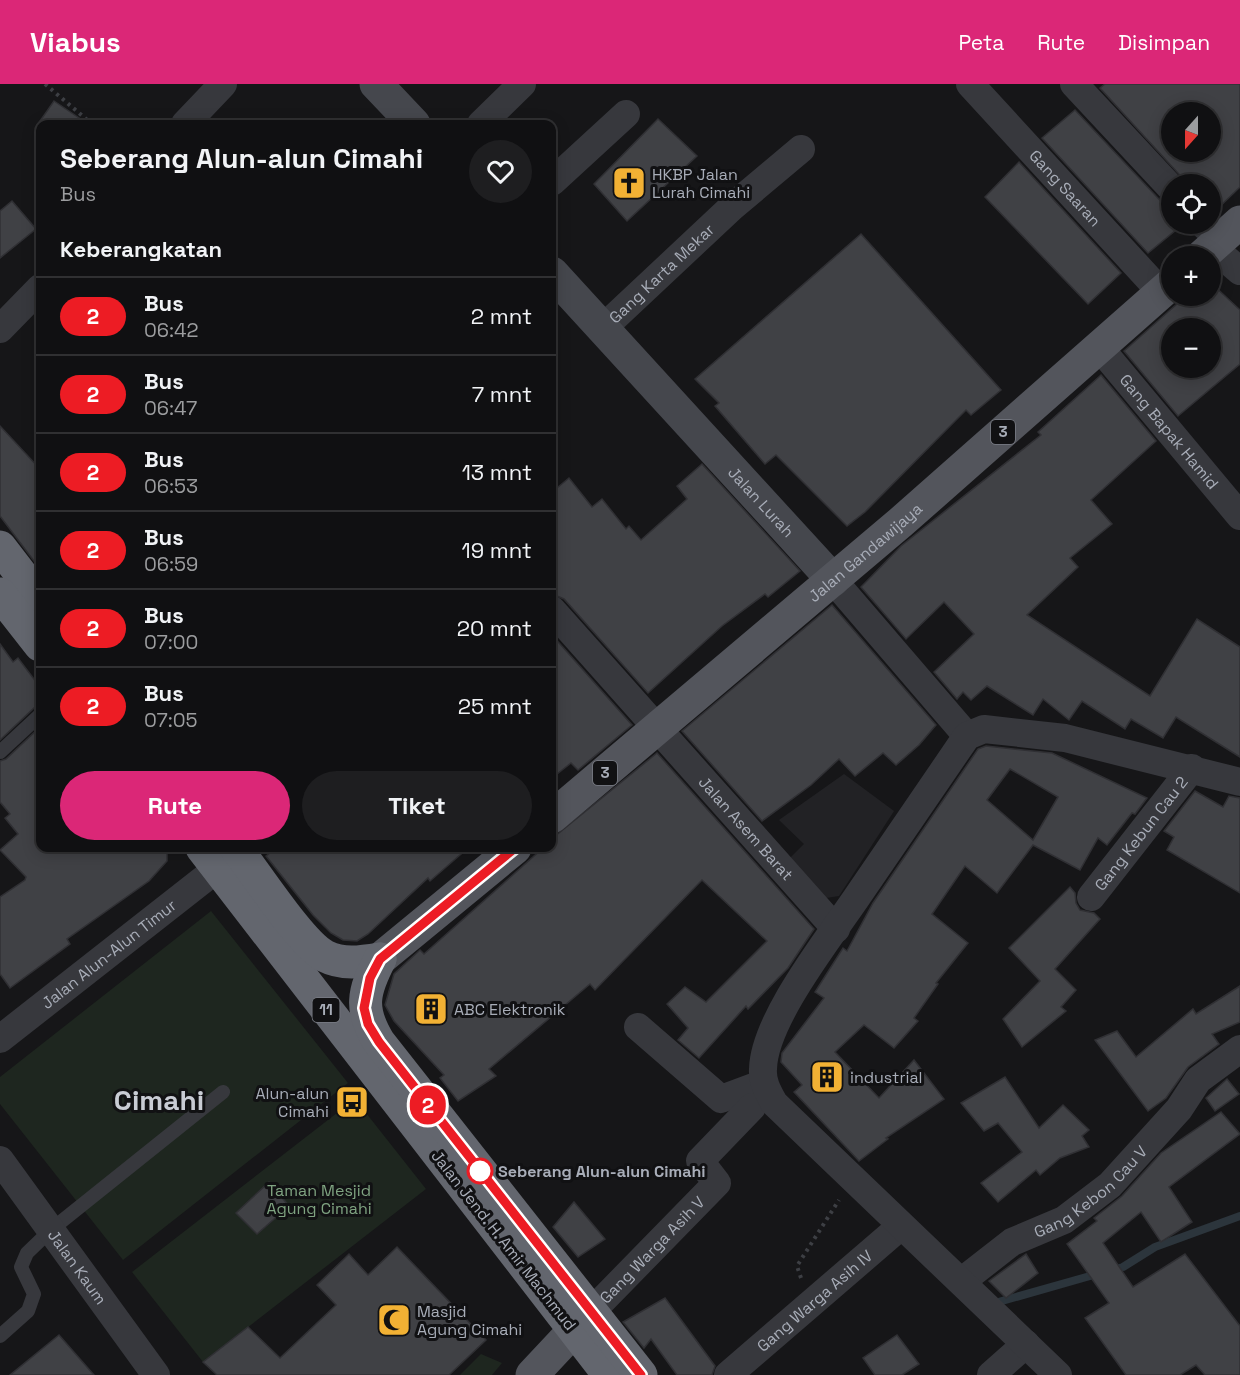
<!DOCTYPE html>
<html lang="id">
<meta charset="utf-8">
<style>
body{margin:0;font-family:"Space Grotesk",sans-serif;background:#1e1e20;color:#f1f3f6;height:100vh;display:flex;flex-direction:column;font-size:22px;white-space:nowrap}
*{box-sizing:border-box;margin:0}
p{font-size:20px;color:#9c9d9f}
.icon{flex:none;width:33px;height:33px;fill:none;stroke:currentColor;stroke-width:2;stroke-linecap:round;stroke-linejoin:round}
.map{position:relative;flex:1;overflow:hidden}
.side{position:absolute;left:36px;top:36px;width:520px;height:732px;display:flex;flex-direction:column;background:#101012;border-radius:12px;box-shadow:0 3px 15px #0003,0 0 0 2px #303032}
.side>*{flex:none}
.badge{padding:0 12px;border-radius:20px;font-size:21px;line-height:39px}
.needle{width:39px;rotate:201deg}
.controls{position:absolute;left:1161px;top:18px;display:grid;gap:12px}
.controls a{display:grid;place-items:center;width:60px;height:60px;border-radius:50%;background:#101012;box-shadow:0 3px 15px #0003,0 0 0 2px #303032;font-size:30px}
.map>.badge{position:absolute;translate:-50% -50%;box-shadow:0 0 0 3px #fff}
h2{padding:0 24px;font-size:22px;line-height:54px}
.round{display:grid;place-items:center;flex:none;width:63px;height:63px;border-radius:32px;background:#1e1e20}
.overview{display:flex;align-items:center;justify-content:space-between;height:102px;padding:0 24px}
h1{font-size:28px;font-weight:700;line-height:45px}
.action{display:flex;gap:12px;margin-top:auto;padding:12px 24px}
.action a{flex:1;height:69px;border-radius:36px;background:#db2777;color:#fff;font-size:24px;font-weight:700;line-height:69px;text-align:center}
.action a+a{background:#1e1e20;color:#f1f3f6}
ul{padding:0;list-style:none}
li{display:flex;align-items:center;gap:18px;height:78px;padding:0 24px;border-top:2px solid #303032}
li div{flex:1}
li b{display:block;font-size:22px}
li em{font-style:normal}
li .badge{min-width:66px;font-weight:700;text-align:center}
header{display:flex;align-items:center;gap:36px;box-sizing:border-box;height:84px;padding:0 30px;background:#db2777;color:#fff}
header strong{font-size:28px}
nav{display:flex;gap:33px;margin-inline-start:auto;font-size:21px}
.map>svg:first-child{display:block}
</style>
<header>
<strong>Viabus</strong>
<nav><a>Peta</a><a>Rute</a><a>Disimpan</a></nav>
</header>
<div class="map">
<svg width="1240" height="1291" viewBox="0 0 1240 1291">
<rect width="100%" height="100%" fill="#161618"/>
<path fill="#222225" d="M 844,690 L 894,727 L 839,812 L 820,815 L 786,778 L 804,760 L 779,736 Z"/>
<g fill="#1e261f">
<path d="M 211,827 L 348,999 L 123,1176 L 0,1020 L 0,993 Z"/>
<path d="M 355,1015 L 426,1105 L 203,1278 L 132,1188 Z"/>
<path d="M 481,1270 L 502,1279 L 492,1291 L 460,1291 Z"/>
</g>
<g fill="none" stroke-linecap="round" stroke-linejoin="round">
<g stroke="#2c353c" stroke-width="8">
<path d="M 1112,1186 L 1123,1183 L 1155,1163 L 1240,1132"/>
<path d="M 995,1219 L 1097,1190"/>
</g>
</g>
<g fill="#404145" stroke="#303034" stroke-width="1.5" fill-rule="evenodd">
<path d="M 1105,0 L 1240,0 L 1240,103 L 1214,128 L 1210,126 L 1210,100 L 1188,100 L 1100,4 ZM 1172,28 L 1210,28 L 1210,68 L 1172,68 Z"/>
<path d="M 54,17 L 88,40 L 38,40 Z"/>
<path d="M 1075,26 L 1172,129 L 1172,140 L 1182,141 L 1148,169 L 1042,54 Z"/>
<path d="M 658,35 L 697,72 L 627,137 L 594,100 Z"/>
<path d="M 1019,78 L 1121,189 L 1088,220 L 985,113 Z"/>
<path d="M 12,117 L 36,145 L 0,174 L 0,127 Z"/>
<path d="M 861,150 L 1001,306 L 971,331 L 966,326 L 865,428 L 847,442 L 776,371 L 765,380 L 715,322 L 719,319 L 695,295 Z"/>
<path d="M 1210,198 L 1240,226 L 1240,280 L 1178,332 L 1124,267 L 1186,212 L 1210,212 ZM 1172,244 L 1210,244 L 1210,284 L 1172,284 Z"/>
<path d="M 1101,291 L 1156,357 L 1091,416 L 1112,440 L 1070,474 L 1078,483 L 1027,531 L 1150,612 L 1197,535 L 1240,563 L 1240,673 L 1176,633 L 1163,654 L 1131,635 L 1125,645 L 1082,617 L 1069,636 L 1043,615 L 1033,631 L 987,602 L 971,616 L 963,608 L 957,615 L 934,588 L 974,550 L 944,518 L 906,555 L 861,503 L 901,462 L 1041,351 L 1038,348 Z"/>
<path d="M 0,342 L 40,385 L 40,485 L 0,432 Z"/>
<path d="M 702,380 L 800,487 L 768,513 L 765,510 L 722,542 L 648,609 L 564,515 L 552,510 L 552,408 L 569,394 L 592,423 L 602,415 L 626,445 L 629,442 L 641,456 L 687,415 L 677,402 Z"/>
<path d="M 832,521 L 936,641 L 919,661 L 896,681 L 883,669 L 855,692 L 839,675 L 811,701 L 762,737 L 682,647 Z"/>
<path d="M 552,551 L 632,641 L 578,686 L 571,679 L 552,694 Z"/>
<path d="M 0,560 L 13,578 L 18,574 L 40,603 L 40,622 L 34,624 L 0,656 Z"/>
<path d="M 40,643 L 40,764 L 167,764 L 167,777 L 149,797 L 67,855 L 70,860 L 10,904 L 0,890 L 0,813 L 25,796 L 26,793 L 0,766 L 18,750 L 5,734 L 10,730 L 0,718 L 0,677 L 6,675 Z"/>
<path d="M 986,662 L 1052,669 L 1147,714 L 1135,730 L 1132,729 L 1107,761 L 1098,754 L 1080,786 L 1033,761 L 997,809 L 965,782 L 932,830 L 968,859 L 936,899 L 938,900 L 914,934 L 918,937 L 894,964 L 864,941 L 835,968 L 879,1014 L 914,976 L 944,1015 L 886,1054 L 888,1055 L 859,1077 L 794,1008 L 802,1001 L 781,978 L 782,969 L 824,914 L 815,908 L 843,864 L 847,867 L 873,819 L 978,665 ZM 1010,685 L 1058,713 L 1033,756 L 987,716 Z"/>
<path d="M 657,669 L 814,845 L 788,884 L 748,925 L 746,922 L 699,974 L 678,956 L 688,944 L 667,920 L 685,903 L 706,918 L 767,857 L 702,796 L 595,906 L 590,900 L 489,985 L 496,992 L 458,1017 L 440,994 L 444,991 L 394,937 L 385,921 L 394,890 L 420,866 L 424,870 L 543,764 L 552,764 L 554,753 Z"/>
<path d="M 1195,707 L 1223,723 L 1229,712 L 1240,714 L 1240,809 L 1167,766 L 1174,753 L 1164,747 Z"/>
<path d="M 276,764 L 468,764 L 430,797 L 428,794 L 368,850 L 357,857 L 343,856 L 331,849 L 313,831 L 266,772 Z"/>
<path d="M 1070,803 L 1075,809 L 1076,819 L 1080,826 L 1094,829 L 1100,835 L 1055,885 L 1076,906 L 1061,923 L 1066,927 L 1022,963 L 1003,935 L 1040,897 L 1009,864 Z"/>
<path d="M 1240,902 L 1240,938 L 1212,950 L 1219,960 L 1188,983 L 1166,1014 L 1148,1027 L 1095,956 L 1117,947 L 1136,973 L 1193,925 L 1196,930 Z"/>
<path d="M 1005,993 L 1039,1044 L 1063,1021 L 1089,1046 L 1082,1052 L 1089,1063 L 1060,1074 L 1040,1091 L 1036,1086 L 998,1118 L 981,1099 L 1022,1068 L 998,1039 L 984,1047 L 961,1019 Z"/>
<path d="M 1227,995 L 1239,1010 L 1215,1027 L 1206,1014 Z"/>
<path d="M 1221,1028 L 1240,1050 L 1169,1103 L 1192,1138 L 1161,1158 L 1141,1128 L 1103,1159 L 1133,1203 L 1185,1170 L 1240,1242 L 1240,1291 L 1205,1291 L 1196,1281 L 1180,1291 L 1126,1291 L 1085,1234 L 1109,1219 L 1067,1160 L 1097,1137 L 1094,1134 L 1122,1112 L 1161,1069 Z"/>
<path d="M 269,1098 L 289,1122 L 257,1150 L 236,1129 Z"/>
<path d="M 574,1118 L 605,1155 L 578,1173 L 553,1143 Z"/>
<path d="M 397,1163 L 486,1256 L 449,1291 L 217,1291 L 203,1278 L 248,1243 L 280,1274 L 336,1221 L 317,1201 L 349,1170 L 368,1191 Z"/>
<path d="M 1026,1170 L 1038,1189 L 1006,1214 L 989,1197 Z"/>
<path d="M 665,1214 L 715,1282 L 712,1291 L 677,1291 L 651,1255 L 644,1264 L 623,1238 Z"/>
<path d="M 59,1251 L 94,1291 L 10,1291 Z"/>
<path d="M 897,1251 L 919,1280 L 902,1291 L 875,1291 L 863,1274 Z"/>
</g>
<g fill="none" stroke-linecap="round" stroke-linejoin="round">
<g stroke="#3d3f44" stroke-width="4" stroke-dasharray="3 4.5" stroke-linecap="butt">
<path d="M 45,0 L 92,40"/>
<path d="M 801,1194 L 797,1182 L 839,1116"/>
</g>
<g stroke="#37383d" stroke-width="14">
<path d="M 0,668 L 40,631"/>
<path d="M 0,1252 L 28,1227 L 34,1210 L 21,1183 L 27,1169 L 52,1145 L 223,1008"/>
</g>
<g stroke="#37383d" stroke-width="28">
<path id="s1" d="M 970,0 L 1161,208"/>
<path d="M 1074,0 L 1172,105"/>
<path d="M 185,40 L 223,0"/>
<path d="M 481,40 L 522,0"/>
<path d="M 552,98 L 626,30"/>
<path d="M 1203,140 L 1220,156"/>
<path d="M 1212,163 L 1240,187"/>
<path id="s2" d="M 603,244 L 732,123 L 801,65"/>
<path d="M 0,245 L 40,204"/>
<path id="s3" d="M 1099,263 L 1240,432"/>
<path d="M 833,496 L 967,652"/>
<path id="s4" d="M 552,526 L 836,845"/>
<path id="s5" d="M 1091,813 L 1192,684"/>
<path d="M 638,943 L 721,1015 L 764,999"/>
<path id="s6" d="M 0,955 L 218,784"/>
<path id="s7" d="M 0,1076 L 156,1291"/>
<path id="s8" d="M 962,1197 L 1012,1158 L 1064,1136 L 1110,1101 L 1179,1025 L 1198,996 L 1240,965"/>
<path id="s9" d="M 591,1228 L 717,1099 L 700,1077 L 752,1023"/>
<path id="s10" d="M 728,1291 L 901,1142"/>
<path d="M 991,1291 L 1026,1260"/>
<path d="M 1058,1291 L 774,1019 C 768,1008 762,998 763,985 C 764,935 831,852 859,810 C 895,757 931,704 967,652 L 984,645 L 1065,654 L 1240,698"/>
</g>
<g stroke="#45474d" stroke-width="33">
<path d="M 376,0 L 414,40"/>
<path id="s11" d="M 552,189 L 833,496"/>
</g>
<g stroke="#53555c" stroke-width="33">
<path d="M 1202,172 L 1240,138"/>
<path id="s12" d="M 552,733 L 901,438 L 1172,199"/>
<path d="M 380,875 L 515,764"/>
<path d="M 532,1291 L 591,1228"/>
</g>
<g stroke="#63666e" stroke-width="33">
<path d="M 0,463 L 40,515"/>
<path d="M 0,510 L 40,561"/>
<path d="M 202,764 L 609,1291"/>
<path d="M 236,764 C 255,788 301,860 325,872 C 342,881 361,878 380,875"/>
<path d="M 380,875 C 363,908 359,925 379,958 L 641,1291"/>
</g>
</g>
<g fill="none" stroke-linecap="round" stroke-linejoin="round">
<defs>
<path id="line" d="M 515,764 L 380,875 L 370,894 L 364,924 L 368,940 L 379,958 L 641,1291"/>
</defs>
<use href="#line" stroke="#fff" stroke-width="14"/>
<use href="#line" stroke="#ed1c24" stroke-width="9"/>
</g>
<defs>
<symbol id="church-square" viewBox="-11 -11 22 22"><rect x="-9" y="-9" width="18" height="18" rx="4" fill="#f2b134" stroke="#111113"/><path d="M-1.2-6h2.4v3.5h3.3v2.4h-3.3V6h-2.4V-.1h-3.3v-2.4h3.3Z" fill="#111"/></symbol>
<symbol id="building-square" viewBox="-11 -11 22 22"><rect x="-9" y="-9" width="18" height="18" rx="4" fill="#f2b134" stroke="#111113"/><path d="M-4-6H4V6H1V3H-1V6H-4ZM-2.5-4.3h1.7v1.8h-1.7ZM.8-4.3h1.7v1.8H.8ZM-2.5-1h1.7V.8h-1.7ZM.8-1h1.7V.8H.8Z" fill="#111"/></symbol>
<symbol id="bus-square" viewBox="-11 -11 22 22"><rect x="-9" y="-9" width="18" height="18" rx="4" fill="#f2b134" stroke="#111113"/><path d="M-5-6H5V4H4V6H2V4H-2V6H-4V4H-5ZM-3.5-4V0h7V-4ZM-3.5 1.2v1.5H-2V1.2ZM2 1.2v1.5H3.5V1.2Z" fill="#111"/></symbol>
<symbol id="mosque-square" viewBox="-11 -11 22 22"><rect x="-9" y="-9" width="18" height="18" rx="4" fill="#f2b134" stroke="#111113"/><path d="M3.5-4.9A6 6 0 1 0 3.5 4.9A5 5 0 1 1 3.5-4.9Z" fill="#111"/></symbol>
</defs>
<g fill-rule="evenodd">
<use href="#church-square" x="610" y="80" width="38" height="38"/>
<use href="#building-square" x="412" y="906" width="38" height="38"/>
<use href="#building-square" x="808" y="974" width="38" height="38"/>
<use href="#bus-square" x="333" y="999" width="38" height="38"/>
<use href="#mosque-square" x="375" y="1217" width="38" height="38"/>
</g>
<circle fill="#fff" stroke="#ed1c24" stroke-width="3" cx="480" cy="1087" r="12"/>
<g text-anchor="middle" stroke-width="6" stroke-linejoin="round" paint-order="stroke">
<g fill="#111113" stroke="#7b7e86" stroke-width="1.5">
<rect x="991" y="336" width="24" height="24" rx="4.5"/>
<rect x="593" y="677" width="24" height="24" rx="4.5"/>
<rect x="312.5" y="914" width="27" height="24" rx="4.5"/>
</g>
<g font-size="15" font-weight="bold" fill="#a8adb8">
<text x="1003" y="353">3</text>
<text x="605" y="694">3</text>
<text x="326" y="931">11</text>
</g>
<g font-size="16" fill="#a8adb8" stroke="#111113" text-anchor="start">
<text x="652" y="96">HKBP Jalan<tspan x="652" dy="18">Lurah Cimahi</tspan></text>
<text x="454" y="931">ABC Elektronik</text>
<text x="850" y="999">industrial</text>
<text x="329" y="1015" text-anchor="end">Alun-alun<tspan x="329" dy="18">Cimahi</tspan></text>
<text x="417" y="1233">Masjid<tspan x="417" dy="18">Agung Cimahi</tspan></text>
</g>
<g font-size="16" fill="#a8adb8" stroke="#111113">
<text dy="6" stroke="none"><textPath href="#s1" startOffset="141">Gang Saaran</textPath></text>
<text dy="6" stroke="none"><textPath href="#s2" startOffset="80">Gang Karta Mekar</textPath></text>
<text dy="6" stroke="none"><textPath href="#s3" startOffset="110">Gang Bapak Hamid</textPath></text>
<text dy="6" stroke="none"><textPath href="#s11" startOffset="310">Jalan Lurah</textPath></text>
<text dy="6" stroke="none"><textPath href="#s12" startOffset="410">Jalan Gandawijaya</textPath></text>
<text dy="6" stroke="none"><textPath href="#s4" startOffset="292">Jalan Asem Barat</textPath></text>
<text dy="6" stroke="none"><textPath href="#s5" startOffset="81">Gang Kebun Cau 2</textPath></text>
<text dy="6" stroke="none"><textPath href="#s6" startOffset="138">Jalan Alun-Alun Timur</textPath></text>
<text dy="6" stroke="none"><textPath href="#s8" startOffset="158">Gang Kebon Cau V</textPath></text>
<text transform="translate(504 1156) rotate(52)" y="6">Jalan Jend. H. Amir Machmud</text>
<text dy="6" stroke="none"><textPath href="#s9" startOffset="87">Gang Warga Asih V</textPath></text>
<text dy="6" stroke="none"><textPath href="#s7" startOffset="132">Jalan Kaum</textPath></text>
<text dy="6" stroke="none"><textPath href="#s10" startOffset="114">Gang Warga Asih IV</textPath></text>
</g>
<g font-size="16" font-weight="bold" fill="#a8adb8" stroke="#111113" text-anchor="start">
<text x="498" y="1093">Seberang Alun-alun Cimahi</text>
</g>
<g font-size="16" fill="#7fa381" stroke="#111113">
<text x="319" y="1112">Taman Mesjid<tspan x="319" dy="18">Agung Cimahi</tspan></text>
</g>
<g font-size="28" font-weight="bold" fill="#c9ccd4" stroke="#111113">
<text x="159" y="1026">Cimahi</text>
</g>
</g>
</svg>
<div class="controls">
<a><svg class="needle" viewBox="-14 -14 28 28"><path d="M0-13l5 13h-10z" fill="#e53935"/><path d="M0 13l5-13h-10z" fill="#9c9d9f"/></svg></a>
<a><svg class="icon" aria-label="locate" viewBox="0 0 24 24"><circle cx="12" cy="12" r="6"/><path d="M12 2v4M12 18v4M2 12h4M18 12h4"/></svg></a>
<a>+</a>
<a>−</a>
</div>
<b class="badge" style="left:428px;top:1021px;background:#ed1c24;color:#fff">2</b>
<section class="side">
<div class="overview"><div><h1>Seberang Alun-alun Cimahi</h1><p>Bus</p></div><a class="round"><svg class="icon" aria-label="heart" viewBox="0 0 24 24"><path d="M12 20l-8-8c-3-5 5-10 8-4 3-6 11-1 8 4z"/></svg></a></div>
<h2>Keberangkatan</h2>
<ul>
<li><span class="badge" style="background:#ed1c24;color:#fff">2</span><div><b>Bus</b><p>06:42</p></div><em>2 mnt</em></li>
<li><span class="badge" style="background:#ed1c24;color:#fff">2</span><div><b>Bus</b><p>06:47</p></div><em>7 mnt</em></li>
<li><span class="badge" style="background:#ed1c24;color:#fff">2</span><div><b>Bus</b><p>06:53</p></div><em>13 mnt</em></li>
<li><span class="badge" style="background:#ed1c24;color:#fff">2</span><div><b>Bus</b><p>06:59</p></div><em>19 mnt</em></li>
<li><span class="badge" style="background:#ed1c24;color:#fff">2</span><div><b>Bus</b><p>07:00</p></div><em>20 mnt</em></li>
<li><span class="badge" style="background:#ed1c24;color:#fff">2</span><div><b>Bus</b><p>07:05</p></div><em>25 mnt</em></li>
</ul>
<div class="action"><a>Rute</a><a>Tiket</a></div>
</section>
</div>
